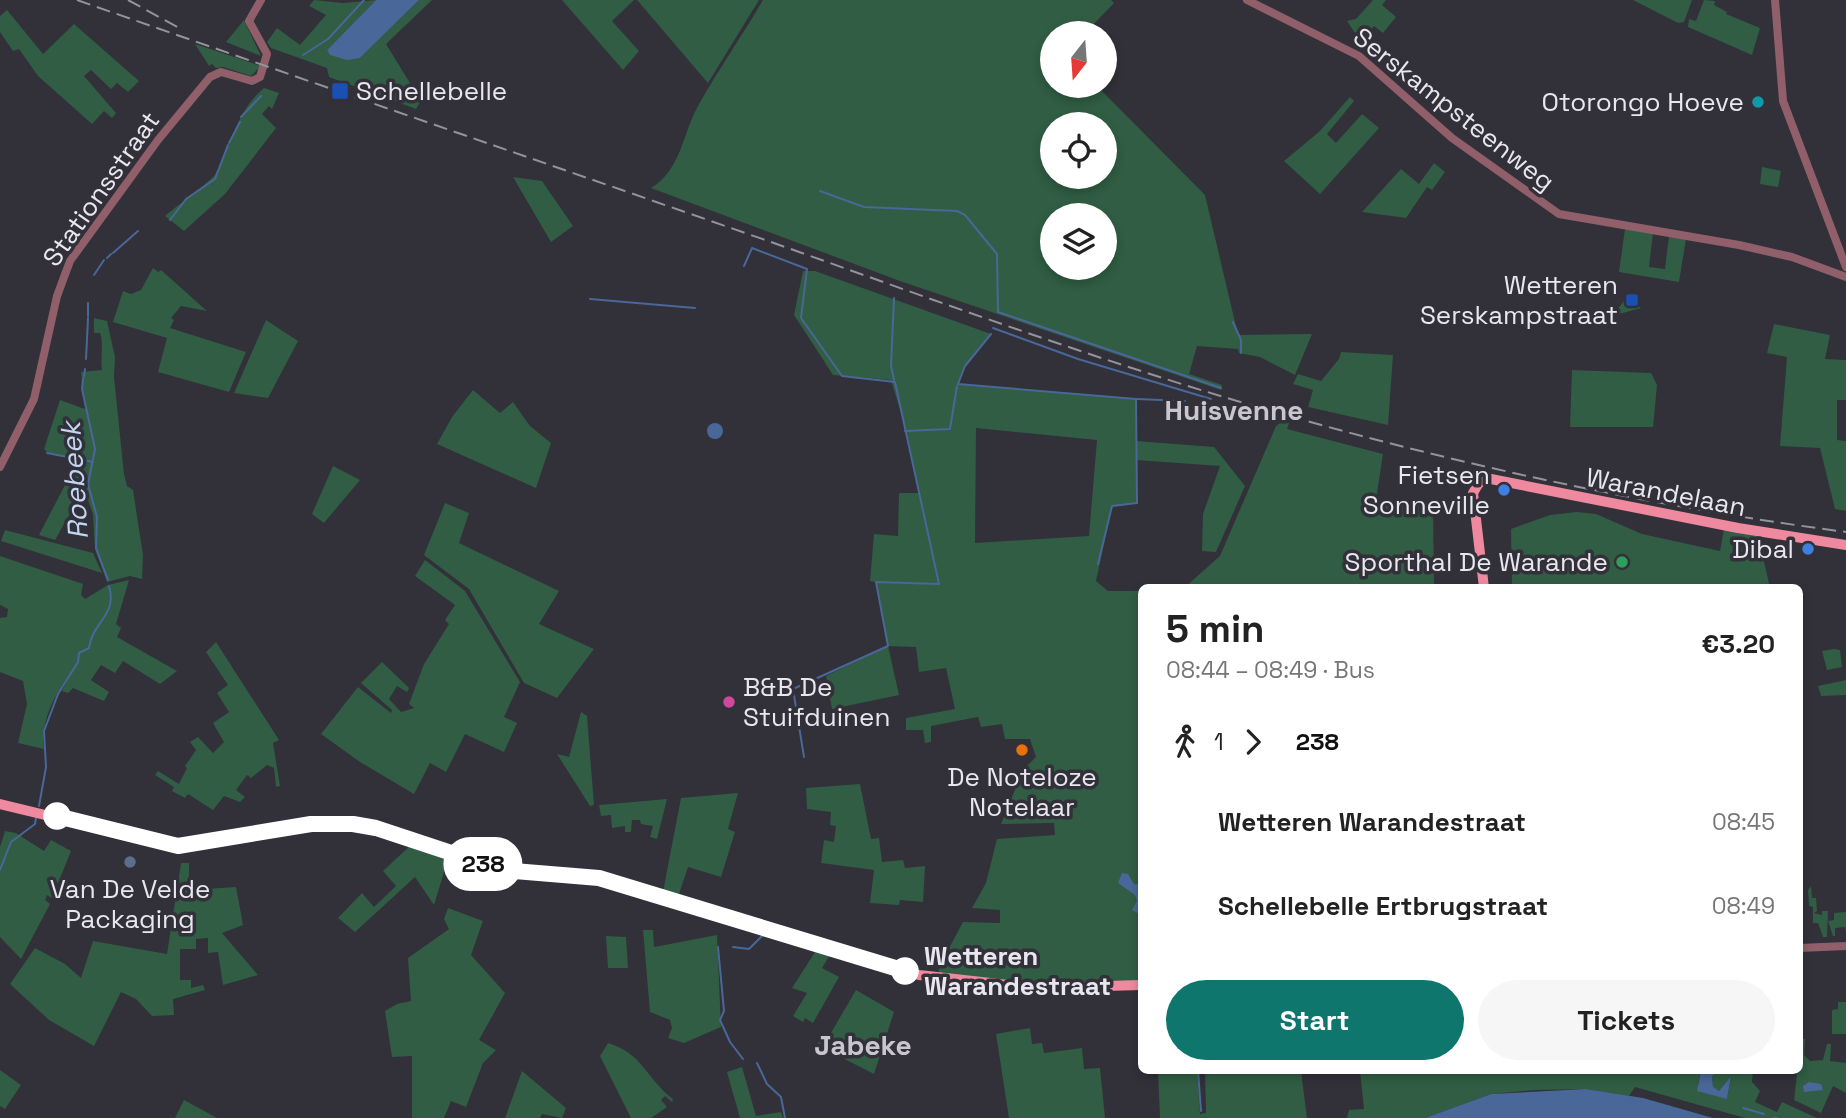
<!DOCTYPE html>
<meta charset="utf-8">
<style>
body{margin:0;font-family:"Space Grotesk",sans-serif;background:#f6f6f6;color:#222;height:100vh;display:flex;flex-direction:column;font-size:26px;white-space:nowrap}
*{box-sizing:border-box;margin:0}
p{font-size:23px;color:#767676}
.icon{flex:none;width:38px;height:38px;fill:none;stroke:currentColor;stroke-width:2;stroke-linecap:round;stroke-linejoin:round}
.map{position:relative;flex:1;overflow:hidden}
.panel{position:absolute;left:1138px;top:584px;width:665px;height:490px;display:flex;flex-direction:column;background:#fff;border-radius:10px;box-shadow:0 4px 10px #0003}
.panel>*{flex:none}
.badge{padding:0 14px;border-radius:23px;font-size:24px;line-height:46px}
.needle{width:46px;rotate:197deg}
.buttons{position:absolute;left:1040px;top:21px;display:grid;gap:14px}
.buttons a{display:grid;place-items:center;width:77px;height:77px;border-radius:50%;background:#fff;box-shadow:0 4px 10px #0003;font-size:35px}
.map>.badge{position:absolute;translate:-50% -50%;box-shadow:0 0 0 4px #fff}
.legs{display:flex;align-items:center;gap:10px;height:77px;padding:0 28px;font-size:23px}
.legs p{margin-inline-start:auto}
.headline{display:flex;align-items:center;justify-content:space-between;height:119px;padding:0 28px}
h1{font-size:38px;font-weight:600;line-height:52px}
.primary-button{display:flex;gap:14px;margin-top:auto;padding:14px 28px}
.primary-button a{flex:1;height:80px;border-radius:42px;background:#0f766e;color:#fff;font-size:28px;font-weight:600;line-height:80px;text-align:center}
.primary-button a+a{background:#f6f6f6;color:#222}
ul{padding:0 28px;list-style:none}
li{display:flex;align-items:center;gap:24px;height:84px;font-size:26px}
li i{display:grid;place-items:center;width:10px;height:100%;margin:0 9px;background:currentColor}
li i::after{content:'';width:18px;height:18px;margin:-9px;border:5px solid;border-radius:50%;background:#fff}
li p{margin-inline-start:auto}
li:first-child i{background:linear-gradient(#0000 50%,currentColor 0)}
li:last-child i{background:linear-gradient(currentColor 50%,#0000 0)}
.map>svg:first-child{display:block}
</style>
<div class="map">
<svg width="1846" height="1118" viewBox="0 0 1846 1118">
<rect width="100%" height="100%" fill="#323039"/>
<g fill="#305d43" fill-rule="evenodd">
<path d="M 314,0 L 343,3 L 376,0 L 327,50 L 360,58 L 419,0 L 432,0 L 386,44 L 421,101 L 416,109 L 329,77 L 327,68 L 271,48 L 267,42 L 277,28 L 300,45 L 326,15 L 309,6 Z"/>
<path d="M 562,0 L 634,0 L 612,21 L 639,51 L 623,70 Z"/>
<path d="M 637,0 L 759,0 L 708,83 Z"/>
<path d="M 763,0 L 1111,0 L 1114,3 L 1085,33 L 1052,33 L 1052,86 L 1097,86 L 1205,195 L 1238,335 L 1312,334 L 1295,375 L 1260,357 L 1239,353 L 1238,349 L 1197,346 L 1189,374 L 1222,385 L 1221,390 L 900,281 L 651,188 C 681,170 682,135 698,106 C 718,70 742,36 763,0 ZM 1052,124 L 1104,124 L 1104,177 L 1052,177 ZM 1104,215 L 1104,268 L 1052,268 L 1052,215 Z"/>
<path d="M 1373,0 L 1386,0 L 1382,5 L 1396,17 L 1383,33 L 1374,26 L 1361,42 L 1347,21 L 1356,19 Z"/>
<path d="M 1633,0 L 1692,0 L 1684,22 L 1678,23 Z"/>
<path d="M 1704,0 L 1715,1 L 1714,5 L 1727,12 L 1726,14 L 1760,28 L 1752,55 L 1688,27 L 1689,19 L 1696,21 Z"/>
<path d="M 7,10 L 43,54 L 74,24 L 139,81 L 128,92 L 117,83 L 111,89 L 91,70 L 84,76 L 116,113 L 112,118 L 104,111 L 92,124 L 38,76 L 19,49 L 13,51 L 0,32 L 0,16 Z"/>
<path d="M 244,20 L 261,56 L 226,42 Z"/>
<path d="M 195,44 L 261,66 L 251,76 L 223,67 L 216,68 L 212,64 L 209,66 Z"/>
<path d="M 264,88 L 279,93 L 272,109 L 269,106 L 262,114 L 276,128 L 225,194 L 184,231 L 165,216 C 175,207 212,181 216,173 C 232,143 237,110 264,88 Z"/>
<path d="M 1350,97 L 1354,101 L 1327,134 L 1336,143 L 1362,114 L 1379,128 L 1320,194 L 1284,161 L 1320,131 Z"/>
<path d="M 1434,163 L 1445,172 L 1432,190 L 1427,187 L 1406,218 L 1362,212 L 1401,169 L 1419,184 Z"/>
<path d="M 1762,167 L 1781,171 L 1778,187 L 1760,184 Z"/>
<path d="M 513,177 L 542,181 L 573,226 L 551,242 Z"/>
<path d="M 1625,229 L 1653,233 L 1649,267 L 1665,269 L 1669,236 L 1686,239 L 1679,282 L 1619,272 Z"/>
<path d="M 153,268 L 158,272 L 161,270 L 207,311 L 181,306 L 171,318 L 174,320 L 170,328 L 246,352 L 229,392 L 158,372 L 167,338 L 113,322 L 123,291 L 131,294 L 141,290 Z"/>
<path d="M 803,271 L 815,271 L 991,334 L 965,366 L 958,384 L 1136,399 L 1136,441 L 1214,447 L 1245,486 L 1216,552 L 1202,551 L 1203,514 L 1220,466 L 1136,460 L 1137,503 L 1112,507 L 1096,581 L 1108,591 L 1141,591 L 1141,983 L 1057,985 L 938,974 L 940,965 L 963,922 L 1000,923 L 1000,910 L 972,908 L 986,883 L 997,839 L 1055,835 L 1054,823 L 1001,824 L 1023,770 L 1036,757 L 1030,739 L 1005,739 L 1002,724 L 981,727 L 978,717 L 931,726 L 931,742 L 925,743 L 923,730 L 906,730 L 906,718 L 955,709 L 946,668 L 919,672 L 916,647 L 888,646 L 899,695 L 832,709 L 826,676 L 888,646 L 876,582 L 870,581 L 874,534 L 898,536 L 899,493 L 919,493 L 907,433 L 891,380 L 833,375 L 794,315 ZM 976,428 L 1097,440 L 1089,536 L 975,543 Z"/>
<path d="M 1627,297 L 1641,308 L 1612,316 Z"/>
<path d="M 94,318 L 107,321 L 115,357 L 114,377 L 124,474 L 127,486 L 133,490 L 143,555 L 142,579 L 130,576 L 107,582 L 95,549 L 93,514 L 84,489 L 55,540 L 39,535 L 78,460 L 47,452 L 44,449 L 60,400 L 85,409 L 81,372 L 102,370 C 100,358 104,344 100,333 L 94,333 Z"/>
<path d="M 266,320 L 298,341 L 268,398 L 234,393 Z"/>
<path d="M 1774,324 L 1830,335 L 1825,359 L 1846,360 L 1846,400 L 1837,400 L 1837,440 L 1846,441 L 1846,511 L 1835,509 L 1820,448 L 1780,446 L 1787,357 L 1767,353 Z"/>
<path d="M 1341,352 L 1393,355 L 1388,425 L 1308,407 L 1313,390 L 1293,384 L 1298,374 L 1321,381 L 1339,359 Z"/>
<path d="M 1572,370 L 1651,373 L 1657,385 L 1653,427 L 1570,427 Z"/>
<path d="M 473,390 L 500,413 L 513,402 L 530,426 L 551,443 L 536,488 L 437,444 L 452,417 Z"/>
<path d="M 1283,421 L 1289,423 L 1287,429 L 1383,454 L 1376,500 L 1433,506 L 1434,588 L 1184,588 L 1220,556 L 1276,426 Z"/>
<path d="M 333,466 L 360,480 L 324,523 L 312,514 Z"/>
<path d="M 445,503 L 469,513 L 459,543 L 559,591 L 539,624 L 594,649 L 557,698 L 524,683 L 469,589 L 424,555 Z"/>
<path d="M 1577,512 L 1596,514 L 1642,534 L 1720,551 L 1724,529 L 1757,535 L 1756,547 L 1763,557 L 1770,588 L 1512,588 L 1511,529 L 1550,515 Z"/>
<path d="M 5,530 L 93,553 L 102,573 L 1,541 Z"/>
<path d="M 0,556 L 83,584 L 81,595 L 85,599 L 108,585 L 129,580 L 116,624 L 121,628 L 117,637 L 177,671 L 160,684 L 123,661 L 115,673 L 101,665 L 91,680 L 109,692 L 104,701 L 73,688 L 68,693 L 62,691 L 73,670 C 56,693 40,719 44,749 L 18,743 L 27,704 L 23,681 L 0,672 L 0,618 L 7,617 L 8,609 L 0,605 Z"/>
<path d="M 425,560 L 465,591 L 520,682 L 504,717 L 517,723 L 504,752 L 465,734 L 446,772 L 430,763 L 414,794 L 360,762 L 321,734 L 358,687 L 391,713 L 392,710 L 361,683 L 382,662 L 409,688 L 407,692 L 397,686 L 389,699 L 401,712 L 414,708 L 409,704 L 424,664 L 449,624 L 445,620 L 455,605 L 415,576 Z"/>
<path d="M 216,642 L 279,740 L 273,743 L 280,786 L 276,787 L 274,768 L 267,765 L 251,778 L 247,775 L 236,790 L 245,797 L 240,802 L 224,796 L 213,810 L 188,794 L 185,798 L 172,791 L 174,787 L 155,775 L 158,771 L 179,784 L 187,768 L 185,766 L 196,750 L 190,742 L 198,737 L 213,753 L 224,742 L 213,723 L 229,712 L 217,693 L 228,685 L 206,652 Z"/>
<path d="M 1834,649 L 1840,650 L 1842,667 L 1827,670 L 1822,651 Z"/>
<path d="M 1846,680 L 1846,695 L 1821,696 L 1818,686 Z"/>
<path d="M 581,712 L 587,716 L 594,805 L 590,806 L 557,754 L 569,757 Z"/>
<path d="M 860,784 L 871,839 L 879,838 L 882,862 L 903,860 L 905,868 L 925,866 L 923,902 L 900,900 L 899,905 L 870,903 L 874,870 L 821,863 L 824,840 L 834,842 L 836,826 L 830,825 L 831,812 L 807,809 L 806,788 Z"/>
<path d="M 738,793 L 728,829 L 735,832 L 721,877 L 688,867 L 678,897 L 663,892 L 681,798 Z"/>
<path d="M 667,799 L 657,839 L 650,837 L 653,826 L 641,824 L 640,820 L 632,820 L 631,832 L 625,832 L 625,826 L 612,828 L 611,815 L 601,816 L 599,805 Z"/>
<path d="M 5,831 L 16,833 L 44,851 L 51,840 L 71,851 L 52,898 L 47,895 L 45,900 L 50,904 L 21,959 L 0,937 L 0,847 Z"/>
<path d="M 412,844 L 448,859 L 434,905 L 415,877 L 355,932 L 338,918 L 362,893 L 374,907 L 396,886 L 383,871 Z"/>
<path d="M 181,863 L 189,863 L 189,890 L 236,887 L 243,925 L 222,933 L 258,975 L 223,985 L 218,952 L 208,953 L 208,938 L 196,939 L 196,949 L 180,949 L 180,980 L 191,980 L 191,988 L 203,985 L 205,990 L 173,999 L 174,1015 L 152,1016 L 136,999 L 121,992 L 94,1046 L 49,1020 L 10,984 L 35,948 L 65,964 L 81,978 L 93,941 L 167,954 Z"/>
<path d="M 1811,886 L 1812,898 L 1816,898 L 1817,911 L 1814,913 L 1822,915 L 1822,911 L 1828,911 L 1827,937 L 1823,937 L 1818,923 L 1813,923 L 1813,907 L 1809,906 L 1808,890 Z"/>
<path d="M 448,908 L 483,921 L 471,955 L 505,993 L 479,1040 L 496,1050 L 483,1063 L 466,1107 L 451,1101 L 444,1118 L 412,1118 L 412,1056 L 392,1057 L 385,1011 L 397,1004 L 411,1001 L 408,958 L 449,929 L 444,919 Z"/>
<path d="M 1846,912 L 1846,932 L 1845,927 L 1835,928 L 1835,936 L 1833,936 L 1828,921 L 1834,920 L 1834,913 Z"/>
<path d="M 643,930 L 653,930 L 654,947 L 717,935 L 721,1027 L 684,1043 L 668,1038 L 672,1028 L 670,1020 L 650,1012 Z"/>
<path d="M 606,936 L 626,937 L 628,968 L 608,968 Z"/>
<path d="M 817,949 L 831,953 L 822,968 L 839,977 L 813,1023 L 805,1018 L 803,1022 L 793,1016 L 807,993 L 792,988 Z"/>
<path d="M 856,990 L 894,1012 L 874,1074 L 817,1045 L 822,1035 L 828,1038 Z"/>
<path d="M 1838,1002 L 1846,1002 L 1846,1034 L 1832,1034 L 1832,1010 L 1838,1009 Z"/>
<path d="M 1030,1028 L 1032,1044 L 1042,1043 L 1044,1053 L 1082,1048 L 1084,1069 L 1100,1068 L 1105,1118 L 1009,1118 L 996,1034 Z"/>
<path d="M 1801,1039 L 1805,1039 L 1804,1055 L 1810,1061 L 1823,1060 L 1827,1044 L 1831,1044 L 1830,1061 L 1846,1063 L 1846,1093 L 1833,1086 L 1821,1113 L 1794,1100 Z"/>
<path d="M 608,1043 C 644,1054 646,1079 673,1099 L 672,1102 L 665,1096 L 661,1100 L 667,1107 L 651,1118 L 631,1118 L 600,1056 Z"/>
<path d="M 742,1067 L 756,1116 L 781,1112 L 783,1118 L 740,1118 L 727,1072 Z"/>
<path d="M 0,1070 L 21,1085 L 5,1109 L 0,1106 Z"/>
<path d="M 522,1071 L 566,1108 L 562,1118 L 542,1114 L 540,1118 L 505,1118 Z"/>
<path d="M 1158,1071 L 1197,1071 L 1200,1114 L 1206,1113 L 1205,1071 L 1301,1071 L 1307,1118 L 1160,1118 Z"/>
<path d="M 1360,1071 L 1701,1071 L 1698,1085 L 1727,1099 L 1731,1076 L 1719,1091 L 1713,1088 L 1712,1076 L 1719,1071 L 1753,1071 L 1752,1082 L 1760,1091 L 1755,1102 L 1777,1112 L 1782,1102 L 1817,1118 L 1745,1118 L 1635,1087 L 1629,1096 L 1586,1089 L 1535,1090 L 1491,1094 L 1425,1118 L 1347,1118 L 1349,1110 L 1364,1109 Z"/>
<path d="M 184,1100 L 217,1118 L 175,1118 Z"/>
</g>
<g fill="#496798">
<path d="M 376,0 L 419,0 L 360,58 L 347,60 L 330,55 L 327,50 Z"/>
<circle cx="715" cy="431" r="8"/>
<path d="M 1122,873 L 1128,874 L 1134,884 L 1141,885 L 1141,915 L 1132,910 L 1137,901 L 1135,895 L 1118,883 Z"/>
<path d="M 1701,1071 L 1719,1071 L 1712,1076 L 1713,1087 L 1719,1091 L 1731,1076 L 1727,1099 L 1697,1091 Z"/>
<path d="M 1809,1082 L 1821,1084 L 1823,1090 L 1804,1092 L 1803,1086 Z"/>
<path d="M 1586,1089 L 1643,1098 L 1713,1118 L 1425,1118 L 1491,1094 Z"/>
</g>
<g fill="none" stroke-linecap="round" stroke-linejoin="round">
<g stroke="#496798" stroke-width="2">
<path d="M 303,55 L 328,39 L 364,0"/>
<path d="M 241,117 L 261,96"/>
<path d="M 229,143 L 240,122"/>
<path d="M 820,191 L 864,207 L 957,211 L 965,215 L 997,254 L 998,312 L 1221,388"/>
<path d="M 170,220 L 186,199 L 215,179 L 228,145"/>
<path d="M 113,253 L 138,231"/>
<path d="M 107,258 L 111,254"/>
<path d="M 744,266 L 752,248 L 807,269 L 801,318 L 842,376 L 895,382 L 939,584 L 876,582 L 888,646 L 793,689 L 804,757"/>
<path d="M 94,275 L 104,260"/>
<path d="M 590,299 L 695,308"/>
<path d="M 88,316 L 88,303"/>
<path d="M 1233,322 L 1241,340 L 1241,353"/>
<path d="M 993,328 L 1078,359 L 1211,399"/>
<path d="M 991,334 L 965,366 L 958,384 L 1136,399 L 1137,503 L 1112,506 L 1098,564"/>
<path d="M 87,339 L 88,318"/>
<path d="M 86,359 L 87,340"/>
<path d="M 84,377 L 85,369"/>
<path d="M 83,379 L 82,389 L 95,449 L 88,484 L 97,517 L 96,548 L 108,580"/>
<path d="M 894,380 L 891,366 L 894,298"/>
<path d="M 1137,399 L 1185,401"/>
<path d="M 905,431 L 950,429 L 957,386"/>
<path d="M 47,453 L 93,462"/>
<path d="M 39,806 L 46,767 L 44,731 L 58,694 L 78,662 L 79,653 L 89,648 C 92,622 118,615 109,586"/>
<path d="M 0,870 L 11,842 L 35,824 L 36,818"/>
<path d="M 718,947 L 724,1011 L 720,1020 L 730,1042 L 743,1059"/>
<path d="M 733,947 L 749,949 L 764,934"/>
<path d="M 757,1063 L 767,1084 L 781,1097 L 785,1118"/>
<path d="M 1198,1071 L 1201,1111"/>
<path d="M 1743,1108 L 1764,1114"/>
<path d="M 1774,1118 L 1777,1118"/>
</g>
<g stroke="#915f69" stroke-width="8">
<path d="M 1247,0 L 1359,56 L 1452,138 L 1559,214 L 1739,245 L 1792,257 L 1846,277"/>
<path d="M 1775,0 L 1783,101 L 1846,267"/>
<path d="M 0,467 L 34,399 L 57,296 L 70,261 L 158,140 L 210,77 L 221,72 L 252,81 L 260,77 L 267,54 L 249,21 L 261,0"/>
<path d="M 1799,948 L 1846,946"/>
</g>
<g stroke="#ee899f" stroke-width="10">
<path d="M 1484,588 L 1473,493 L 1479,483 L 1491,479 L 1738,528 L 1846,545"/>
<path d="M 0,804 L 178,847 L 311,824 L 353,824 L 376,828 L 503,870 L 599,878 L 919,975 L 1037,988 L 1141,985"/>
</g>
<g stroke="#95939a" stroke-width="2" stroke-dasharray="14 7" stroke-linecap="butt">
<path d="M 77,0 C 308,81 539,161 771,242 C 926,297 1080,354 1237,401 C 1436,460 1640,505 1846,532"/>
<path d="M 128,0 L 179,28"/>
</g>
</g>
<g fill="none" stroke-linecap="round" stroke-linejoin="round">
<defs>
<path id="line-1" d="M 57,816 L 178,846 L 311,824 L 353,824 L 376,828 L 503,870 L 599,878 L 905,971"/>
</defs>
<use href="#line-1" stroke="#fff" stroke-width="16"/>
<use href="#line-1" stroke="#fff" stroke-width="10"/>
</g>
<g fill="#1a4fb4" stroke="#323039" stroke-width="2.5">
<rect x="331" y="82" width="18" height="18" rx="3.5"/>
<rect x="1625" y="293" width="14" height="14" rx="3.5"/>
</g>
<circle fill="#0f9aa8" stroke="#323039" stroke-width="2.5" cx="1758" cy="102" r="7"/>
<g fill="#3f7fe0" stroke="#323039" stroke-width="2.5">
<circle cx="1504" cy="490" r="7"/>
<circle cx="1808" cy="549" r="7"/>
</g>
<circle fill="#2e9e5b" stroke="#323039" stroke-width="2.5" cx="1622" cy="562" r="7"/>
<circle fill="#d1479c" stroke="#323039" stroke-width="2.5" cx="729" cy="702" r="7"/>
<circle fill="#e8710a" stroke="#323039" stroke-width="2.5" cx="1022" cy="750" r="7"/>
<g fill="#fff" stroke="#fff" stroke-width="3.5">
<circle cx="57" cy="816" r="12"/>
<circle cx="905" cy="971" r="12"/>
</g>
<circle fill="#5c6f8a" stroke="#323039" stroke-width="2.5" cx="130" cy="862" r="7"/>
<g text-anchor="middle" stroke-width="7" stroke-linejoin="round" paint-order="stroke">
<g font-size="26" fill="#e9e7ed" stroke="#323039" text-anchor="end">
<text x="356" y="100" text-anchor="start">Schellebelle</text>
<text x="1744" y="111">Otorongo Hoeve</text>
<text x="1618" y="294">Wetteren<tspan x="1618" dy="30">Serskampstraat</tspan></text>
<text x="1490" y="484">Fietsen<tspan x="1490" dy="30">Sonneville</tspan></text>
<text x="1794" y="558">Dibal</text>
<text x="1608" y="571">Sporthal De Warande</text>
<text x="743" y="696" text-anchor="start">B&amp;B De<tspan x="743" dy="30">Stuifduinen</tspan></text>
<text x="1022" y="786" text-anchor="middle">De Noteloze<tspan x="1022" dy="30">Notelaar</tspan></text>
<text x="130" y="898" text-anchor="middle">Van De Velde<tspan x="130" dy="30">Packaging</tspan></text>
</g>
<g font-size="26" fill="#e9e7ed" stroke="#323039">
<text transform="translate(1454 109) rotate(38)" y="9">Serskampsteenweg</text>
<text transform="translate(101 189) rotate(-55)" y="9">Stationsstraat</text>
<text transform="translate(1666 492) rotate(11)" y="9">Warandelaan</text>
</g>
<g font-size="26" font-weight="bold" fill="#e9e7ed" stroke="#323039" text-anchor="start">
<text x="924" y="965">Wetteren<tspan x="924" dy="30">Warandestraat</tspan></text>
</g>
<g font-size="28" font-weight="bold" fill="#c9c6d2" stroke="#323039">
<text x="1234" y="420">Huisvenne</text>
<text x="863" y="1055">Jabeke</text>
</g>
<g font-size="28" font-style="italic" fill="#c2d5f3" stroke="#323039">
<text transform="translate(74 481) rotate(-94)" y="10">Roebeek</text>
</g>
</g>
</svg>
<div class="buttons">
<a><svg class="needle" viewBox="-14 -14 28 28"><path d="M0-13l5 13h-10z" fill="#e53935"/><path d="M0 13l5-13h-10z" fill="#767676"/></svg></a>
<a><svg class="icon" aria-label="locate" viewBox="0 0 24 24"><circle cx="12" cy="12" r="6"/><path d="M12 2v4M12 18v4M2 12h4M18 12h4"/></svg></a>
<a><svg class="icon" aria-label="layers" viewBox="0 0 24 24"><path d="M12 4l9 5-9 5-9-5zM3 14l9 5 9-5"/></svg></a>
</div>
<b class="badge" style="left:483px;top:864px;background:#fff;color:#111">238</b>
<section class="panel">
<div class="headline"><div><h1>5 min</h1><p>08:44 – 08:49 · Bus</p></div><b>€3.20</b></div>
<div class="legs"><svg class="icon" aria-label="walk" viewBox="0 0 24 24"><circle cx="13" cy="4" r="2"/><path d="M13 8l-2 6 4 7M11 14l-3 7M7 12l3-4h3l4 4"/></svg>1<svg class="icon" aria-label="forward" viewBox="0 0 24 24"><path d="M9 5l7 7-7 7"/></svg><b class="badge" style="background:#fff;color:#111">238</b></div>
<ul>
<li><i style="color:#fff"></i><b>Wetteren Warandestraat</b><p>08:45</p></li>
<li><i style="color:#fff"></i><b>Schellebelle Ertbrugstraat</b><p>08:49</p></li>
</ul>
<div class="primary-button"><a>Start</a><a>Tickets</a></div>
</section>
</div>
